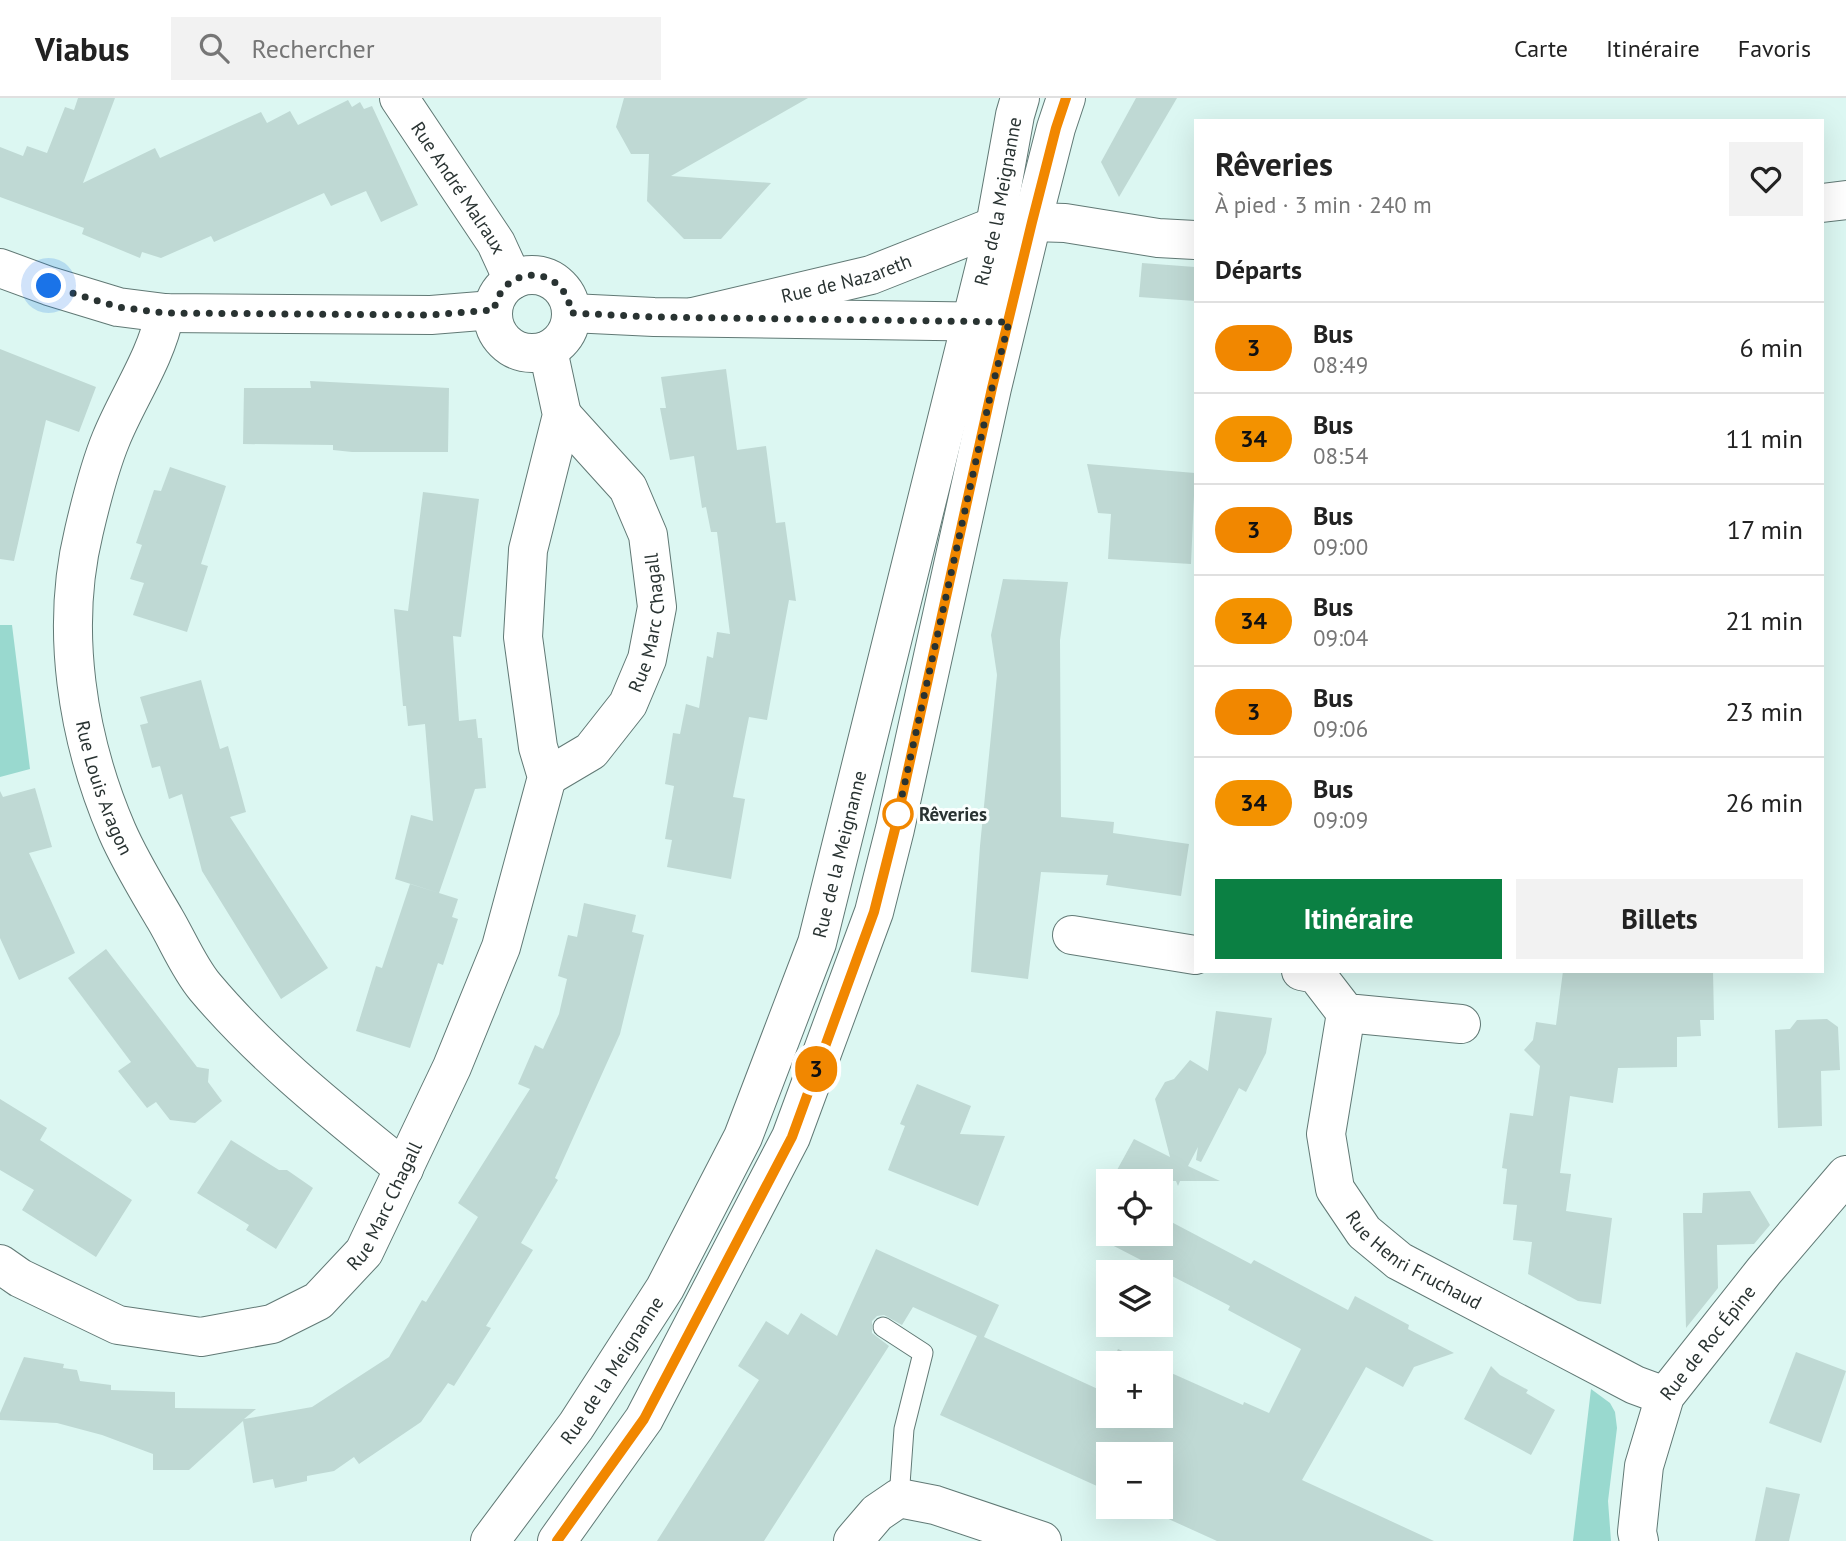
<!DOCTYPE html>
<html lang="fr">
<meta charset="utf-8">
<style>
body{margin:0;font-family:"PT Sans",sans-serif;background:#f2f2f2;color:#222;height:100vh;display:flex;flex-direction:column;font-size:26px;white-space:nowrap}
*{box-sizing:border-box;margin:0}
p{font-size:23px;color:#767676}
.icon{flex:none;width:38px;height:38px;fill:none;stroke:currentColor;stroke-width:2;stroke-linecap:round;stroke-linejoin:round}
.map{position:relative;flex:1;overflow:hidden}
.side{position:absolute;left:1194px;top:21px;width:630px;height:854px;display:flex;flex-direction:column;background:#fff;border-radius:0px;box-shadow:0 7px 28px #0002}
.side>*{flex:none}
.badge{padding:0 14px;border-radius:23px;font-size:24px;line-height:46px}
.buttons{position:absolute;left:1096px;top:1071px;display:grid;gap:14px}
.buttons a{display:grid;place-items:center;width:77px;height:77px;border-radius:0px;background:#fff;box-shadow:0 7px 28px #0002;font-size:35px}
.you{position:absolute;width:35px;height:35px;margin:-18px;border:5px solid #fff;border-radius:50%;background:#1a73e8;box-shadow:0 0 0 10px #1a73e833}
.map>.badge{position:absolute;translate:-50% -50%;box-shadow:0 0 0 4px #fff}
h2{padding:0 21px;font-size:26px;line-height:63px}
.round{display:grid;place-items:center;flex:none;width:74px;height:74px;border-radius:0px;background:#f2f2f2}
.headline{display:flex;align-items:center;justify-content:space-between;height:119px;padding:0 21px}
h1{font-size:33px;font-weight:600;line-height:52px}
.action{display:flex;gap:14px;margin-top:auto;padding:14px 21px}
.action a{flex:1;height:80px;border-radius:0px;background:#0b8043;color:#fff;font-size:28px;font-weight:600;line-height:80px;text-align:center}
.action a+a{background:#f2f2f2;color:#222}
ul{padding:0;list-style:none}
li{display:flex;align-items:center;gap:21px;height:91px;padding:0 21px;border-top:2px solid #e0e0e0}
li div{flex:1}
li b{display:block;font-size:26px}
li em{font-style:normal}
li .badge{min-width:77px;font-weight:700;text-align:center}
header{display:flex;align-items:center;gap:42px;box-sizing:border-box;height:98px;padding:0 35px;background:#fff;border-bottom:2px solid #e0e0e0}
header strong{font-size:33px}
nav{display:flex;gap:38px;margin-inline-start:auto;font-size:24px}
.search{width:490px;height:63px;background:#f2f2f2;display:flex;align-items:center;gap:18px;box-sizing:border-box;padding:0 24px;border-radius:0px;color:#767676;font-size:26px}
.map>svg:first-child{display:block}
</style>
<header>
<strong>Viabus</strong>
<div class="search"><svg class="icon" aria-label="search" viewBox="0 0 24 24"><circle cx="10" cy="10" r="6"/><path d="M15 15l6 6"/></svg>Rechercher</div>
<nav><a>Carte</a><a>Itinéraire</a><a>Favoris</a></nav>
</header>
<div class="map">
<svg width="1846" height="1443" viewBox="0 0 1846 1443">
<rect width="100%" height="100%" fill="#dcf7f2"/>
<g fill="#99d9cf">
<path d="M 0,527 L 12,527 L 30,671 L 0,679 Z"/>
<path d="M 1591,1291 L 1610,1305 L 1615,1314 L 1617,1330 L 1608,1403 L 1611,1443 L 1573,1443 Z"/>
</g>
<g fill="#bfd9d4">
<path d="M 78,0 L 115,0 L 83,85 L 155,50 L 160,60 L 261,14 L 267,25 L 290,13 L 298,27 L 348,2 L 352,9 L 360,4 L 364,11 L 372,8 L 418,107 L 381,124 L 366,93 L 331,108 L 324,95 L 214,144 L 211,138 L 161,160 L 142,154 L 140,160 L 82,136 L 84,130 L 0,99 L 0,49 L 23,58 L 27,48 L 47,55 L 65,9 L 74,12 Z"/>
<path d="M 624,0 L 808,0 L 671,78 L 771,85 L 721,141 L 684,141 L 647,103 L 649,56 L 631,56 L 616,29 Z"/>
<path d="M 1136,0 L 1177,0 L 1119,99 L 1101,64 Z"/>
<path d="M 1142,165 L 1195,169 L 1195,203 L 1139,199 Z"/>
<path d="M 0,251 L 96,289 L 79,334 L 46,322 L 14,463 L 0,461 Z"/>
<path d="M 726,271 L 737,352 L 766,348 L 776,425 L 785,424 L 796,503 L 789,502 L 767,622 L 749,619 L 733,699 L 745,701 L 731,781 L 667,769 L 672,742 L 665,741 L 674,688 L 665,686 L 673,635 L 680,636 L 686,606 L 699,610 L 707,558 L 713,560 L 717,534 L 730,536 L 717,434 L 711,434 L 706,409 L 702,410 L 694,358 L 670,362 L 660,310 L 666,310 L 661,279 Z"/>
<path d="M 310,283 L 449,290 L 448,354 L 352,354 L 333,352 L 333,347 L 243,346 L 244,290 L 311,290 Z"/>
<path d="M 1087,366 L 1195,375 L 1191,466 L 1108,461 L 1111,416 L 1098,415 Z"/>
<path d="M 170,369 L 226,388 L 201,466 L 208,468 L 187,534 L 133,517 L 144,485 L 130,481 L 142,447 L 136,445 L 154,392 L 161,393 Z"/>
<path d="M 423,394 L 479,401 L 461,539 L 453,538 L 459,623 L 476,621 L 478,640 L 482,640 L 486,690 L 475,691 L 439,795 L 458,801 L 452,819 L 458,821 L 443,867 L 438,865 L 410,950 L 356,933 L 376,868 L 382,870 L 410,786 L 439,795 L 395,781 L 411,717 L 433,723 L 425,626 L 408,628 L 406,608 L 403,608 L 394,511 L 408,513 Z"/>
<path d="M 1003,481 L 1068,484 L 1060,542 L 1061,719 L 1114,724 L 1113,735 L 1189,746 L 1181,798 L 1106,787 L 1108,777 L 1041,774 L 1028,881 L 971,874 L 980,748 L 997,577 L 991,537 Z"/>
<path d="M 201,582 L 220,651 L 228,648 L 246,714 L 230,719 L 328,870 L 281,901 L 202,773 L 182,696 L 169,701 L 160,668 L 152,670 L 140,627 L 148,625 L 140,599 Z"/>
<path d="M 35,690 L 52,749 L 29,755 L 75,855 L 19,882 L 0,840 L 0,693 L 3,699 Z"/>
<path d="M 584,805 L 636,817 L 632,834 L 644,837 L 620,936 L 555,1080 L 558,1082 L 521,1145 L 533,1152 L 486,1228 L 491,1230 L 454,1288 L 448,1285 L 421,1324 L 359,1366 L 354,1359 L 334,1373 L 307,1378 L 307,1383 L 275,1390 L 273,1381 L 253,1385 L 243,1323 L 189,1372 L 153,1372 L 153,1356 L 102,1337 L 57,1325 L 0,1322 L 0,1315 L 24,1259 L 64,1266 L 63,1270 L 77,1272 L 80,1283 L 111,1287 L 111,1292 L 175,1294 L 175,1310 L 256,1311 L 244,1321 L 312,1309 L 389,1259 L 422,1202 L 426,1204 L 478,1119 L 458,1105 L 530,991 L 518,986 L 535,947 L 543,951 L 559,916 L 567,881 L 558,878 L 568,837 L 577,839 Z"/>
<path d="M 106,851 L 197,969 L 209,971 L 208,984 L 222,1003 L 195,1025 L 170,1022 L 156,1004 L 147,1010 L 118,973 L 131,964 L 68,880 Z"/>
<path d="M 1563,873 L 1713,873 L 1714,922 L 1700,922 L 1701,938 L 1677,939 L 1677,969 L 1618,970 L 1613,1005 L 1570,998 L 1560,1075 L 1571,1076 L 1566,1113 L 1612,1120 L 1601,1206 L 1578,1203 L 1528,1176 L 1532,1144 L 1513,1142 L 1517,1107 L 1503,1106 L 1507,1071 L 1502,1070 L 1510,1015 L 1533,1018 L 1540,968 L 1524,952 L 1533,942 L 1536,924 L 1556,927 Z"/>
<path d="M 1216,913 L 1272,920 L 1266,955 L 1246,994 L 1239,990 L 1201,1064 L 1196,1062 L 1198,1049 L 1188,1068 L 1220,1083 L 1180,1083 L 1178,1088 L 1176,1083 L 1111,1083 L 1134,1041 L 1170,1059 L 1155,1001 L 1165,984 L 1174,981 L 1190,962 L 1208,973 Z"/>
<path d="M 1827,921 L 1838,929 L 1840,972 L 1821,973 L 1822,1028 L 1778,1030 L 1775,932 L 1790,931 L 1797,922 Z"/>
<path d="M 917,986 L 971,1008 L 960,1036 L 1005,1038 L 978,1108 L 888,1072 L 905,1028 L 900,1026 Z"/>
<path d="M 0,1001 L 47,1030 L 40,1042 L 132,1102 L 96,1159 L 22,1112 L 34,1092 L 0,1072 Z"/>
<path d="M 231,1042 L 279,1072 L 287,1072 L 313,1090 L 276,1151 L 246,1132 L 249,1127 L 197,1095 Z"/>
<path d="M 1750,1093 L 1770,1127 L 1754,1146 L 1717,1147 L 1718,1190 L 1686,1230 L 1683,1115 L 1702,1115 L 1703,1095 Z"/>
<path d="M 1160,1118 L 1251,1166 L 1254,1162 L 1348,1212 L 1355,1198 L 1409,1227 L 1408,1231 L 1454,1255 L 1414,1269 L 1403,1289 L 1366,1269 L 1302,1382 L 1434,1443 L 1217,1443 L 1142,1409 L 1160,1409 L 1160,1356 L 1108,1356 L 1108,1393 L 940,1317 L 977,1238 L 913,1209 L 902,1227 L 884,1217 L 877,1218 L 872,1223 L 872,1235 L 889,1248 L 764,1443 L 657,1443 L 759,1282 L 738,1268 L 766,1223 L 788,1237 L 801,1215 L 837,1238 L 876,1151 L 999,1207 L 984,1239 L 1100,1292 L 1108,1274 L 1108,1318 L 1160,1318 L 1160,1270 L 1243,1307 L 1244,1304 L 1269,1315 L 1301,1251 L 1228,1212 L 1230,1208 L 1110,1146 L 1116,1136 L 1160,1136 Z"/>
<path d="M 1118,1251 L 1150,1265 L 1112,1265 Z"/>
<path d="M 1796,1254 L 1846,1273 L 1821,1345 L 1769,1325 Z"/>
<path d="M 1491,1268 L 1500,1277 L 1528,1292 L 1526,1295 L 1555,1312 L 1531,1357 L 1464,1321 Z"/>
<path d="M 1766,1389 L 1800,1396 L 1789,1443 L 1755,1443 Z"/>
</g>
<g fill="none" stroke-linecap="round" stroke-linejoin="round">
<defs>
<path id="service" d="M 883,1229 L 923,1255 L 904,1331 L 899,1400"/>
<g id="minor">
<path id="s1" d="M 399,0 L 496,145 L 513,182"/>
<path d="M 1822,105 L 1846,102"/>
<path d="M 0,170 L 49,188 L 118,209 L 165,215 L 431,217 L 493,212"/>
<circle cx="532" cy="216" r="39"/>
<path id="s2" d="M 165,215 C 156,260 128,299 111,341 C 99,370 91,403 84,433 C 60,531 77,640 117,733 C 130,763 148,792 165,821 C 178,843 189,870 205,889 C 263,958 334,1014 404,1071"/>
<path d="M 571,215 L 654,219 L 1004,224"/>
<path id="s3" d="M 693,219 L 871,177 L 995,128 L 1032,124 L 1065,125 L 1158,140 L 1195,142"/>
<path id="s4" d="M 547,679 L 591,653 L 628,606 L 647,561 L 657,509 L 648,437 L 628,390 L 562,317"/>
<path d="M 1072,837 L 1195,857"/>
<path d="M 1301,873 L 1316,876 L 1346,915 L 1461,926"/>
<path id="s5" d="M 1346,915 L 1326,1036 L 1335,1091 L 1364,1134 L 1399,1163 L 1635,1287 L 1665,1298"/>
<path id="s6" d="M 0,1166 L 20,1180 L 118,1227 L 201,1239 L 272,1226 L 318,1203 L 364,1154 L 452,969 L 501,849 L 547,679 L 538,649 L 523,539 L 528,452 L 562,317 L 548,252"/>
<path d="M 853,1443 L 877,1415 L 899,1400 L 935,1407 L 1042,1443"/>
<path id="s7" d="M 1639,1443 L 1637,1434 L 1644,1368 L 1665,1298 L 1764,1173 L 1846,1077"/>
</g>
<g id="tertiary">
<path id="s8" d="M 490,1443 L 576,1328 L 665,1190 L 743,1039 L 817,845 L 995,128 L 1015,17 L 1020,0"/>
<path d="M 557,1443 L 644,1321 L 791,1039 L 874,814 L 895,731 L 992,290 L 1032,124 L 1056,30 L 1066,0"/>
</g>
</defs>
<use href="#service" stroke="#617975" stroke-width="21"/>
<use href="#minor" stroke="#617975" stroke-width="40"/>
<use href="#tertiary" stroke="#617975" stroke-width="40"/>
<use href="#service" stroke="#fff" stroke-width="19"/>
<use href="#minor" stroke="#fff" stroke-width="38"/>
<use href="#tertiary" stroke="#fff" stroke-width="38"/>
</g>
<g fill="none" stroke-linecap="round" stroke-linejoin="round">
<defs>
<path id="line" d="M 557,1443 L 644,1321 L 792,1039 L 874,814 L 895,731 L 992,290 L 1032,124 L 1056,30 L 1066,0"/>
</defs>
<use href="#line" stroke="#fff" stroke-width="16"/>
<use href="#line" stroke="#f18700" stroke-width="10"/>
<path stroke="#293332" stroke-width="7" stroke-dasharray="0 12.6" d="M 49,188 L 118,209 L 165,215 L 431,217 L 494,212 C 503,164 566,166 571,215 L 654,219 L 1009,224 L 992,290 L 898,716"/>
</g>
<circle fill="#fff" stroke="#f18700" stroke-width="3.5" cx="898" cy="716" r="14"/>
<g text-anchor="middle" stroke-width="6" stroke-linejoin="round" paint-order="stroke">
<g font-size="19" fill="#293332" stroke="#fafffe">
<text dy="7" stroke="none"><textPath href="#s1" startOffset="108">Rue André Malraux</textPath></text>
<text dy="7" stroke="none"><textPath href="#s8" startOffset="1449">Rue de la Meignanne</textPath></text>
<text dy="7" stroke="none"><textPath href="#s3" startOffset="158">Rue de Nazareth</textPath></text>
<text dy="7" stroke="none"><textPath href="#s4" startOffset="196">Rue Marc Chagall</textPath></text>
<text dy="7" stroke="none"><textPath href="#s2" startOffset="495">Rue Louis Aragon</textPath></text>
<text dy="7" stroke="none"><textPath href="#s8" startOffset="777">Rue de la Meignanne</textPath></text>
<text dy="7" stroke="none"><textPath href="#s6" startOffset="458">Rue Marc Chagall</textPath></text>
<text dy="7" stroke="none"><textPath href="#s5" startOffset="287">Rue Henri Fruchaud</textPath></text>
<text dy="7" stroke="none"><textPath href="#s7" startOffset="217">Rue de Roc Épine</textPath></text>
<text dy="7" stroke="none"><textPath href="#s8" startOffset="210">Rue de la Meignanne</textPath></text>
</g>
<g font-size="19" font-weight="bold" fill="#293332" stroke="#fafffe" text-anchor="start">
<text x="919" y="723">Rêveries</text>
</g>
</g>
</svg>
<div class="buttons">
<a><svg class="icon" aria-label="locate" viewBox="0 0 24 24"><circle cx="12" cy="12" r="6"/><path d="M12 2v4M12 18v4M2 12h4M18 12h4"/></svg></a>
<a><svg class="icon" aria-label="layers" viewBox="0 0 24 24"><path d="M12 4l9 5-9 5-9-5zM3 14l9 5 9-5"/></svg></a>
<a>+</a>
<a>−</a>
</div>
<div class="you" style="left:49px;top:188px"></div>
<b class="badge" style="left:816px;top:971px;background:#f18700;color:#111">3</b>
<section class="side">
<div class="headline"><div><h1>Rêveries</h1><p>À pied · 3 min · 240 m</p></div><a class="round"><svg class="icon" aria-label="heart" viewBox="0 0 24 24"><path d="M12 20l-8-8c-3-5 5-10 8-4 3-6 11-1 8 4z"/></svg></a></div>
<h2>Départs</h2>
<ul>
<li><span class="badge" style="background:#f18700;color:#111">3</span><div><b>Bus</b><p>08:49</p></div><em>6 min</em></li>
<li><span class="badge" style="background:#f39200;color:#111">34</span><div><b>Bus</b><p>08:54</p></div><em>11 min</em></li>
<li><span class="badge" style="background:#f18700;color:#111">3</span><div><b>Bus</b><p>09:00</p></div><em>17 min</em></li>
<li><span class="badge" style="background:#f39200;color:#111">34</span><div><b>Bus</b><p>09:04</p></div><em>21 min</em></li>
<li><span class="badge" style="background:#f18700;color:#111">3</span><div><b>Bus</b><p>09:06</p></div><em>23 min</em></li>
<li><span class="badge" style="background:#f39200;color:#111">34</span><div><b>Bus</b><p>09:09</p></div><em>26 min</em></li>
</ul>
<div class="action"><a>Itinéraire</a><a>Billets</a></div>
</section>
</div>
